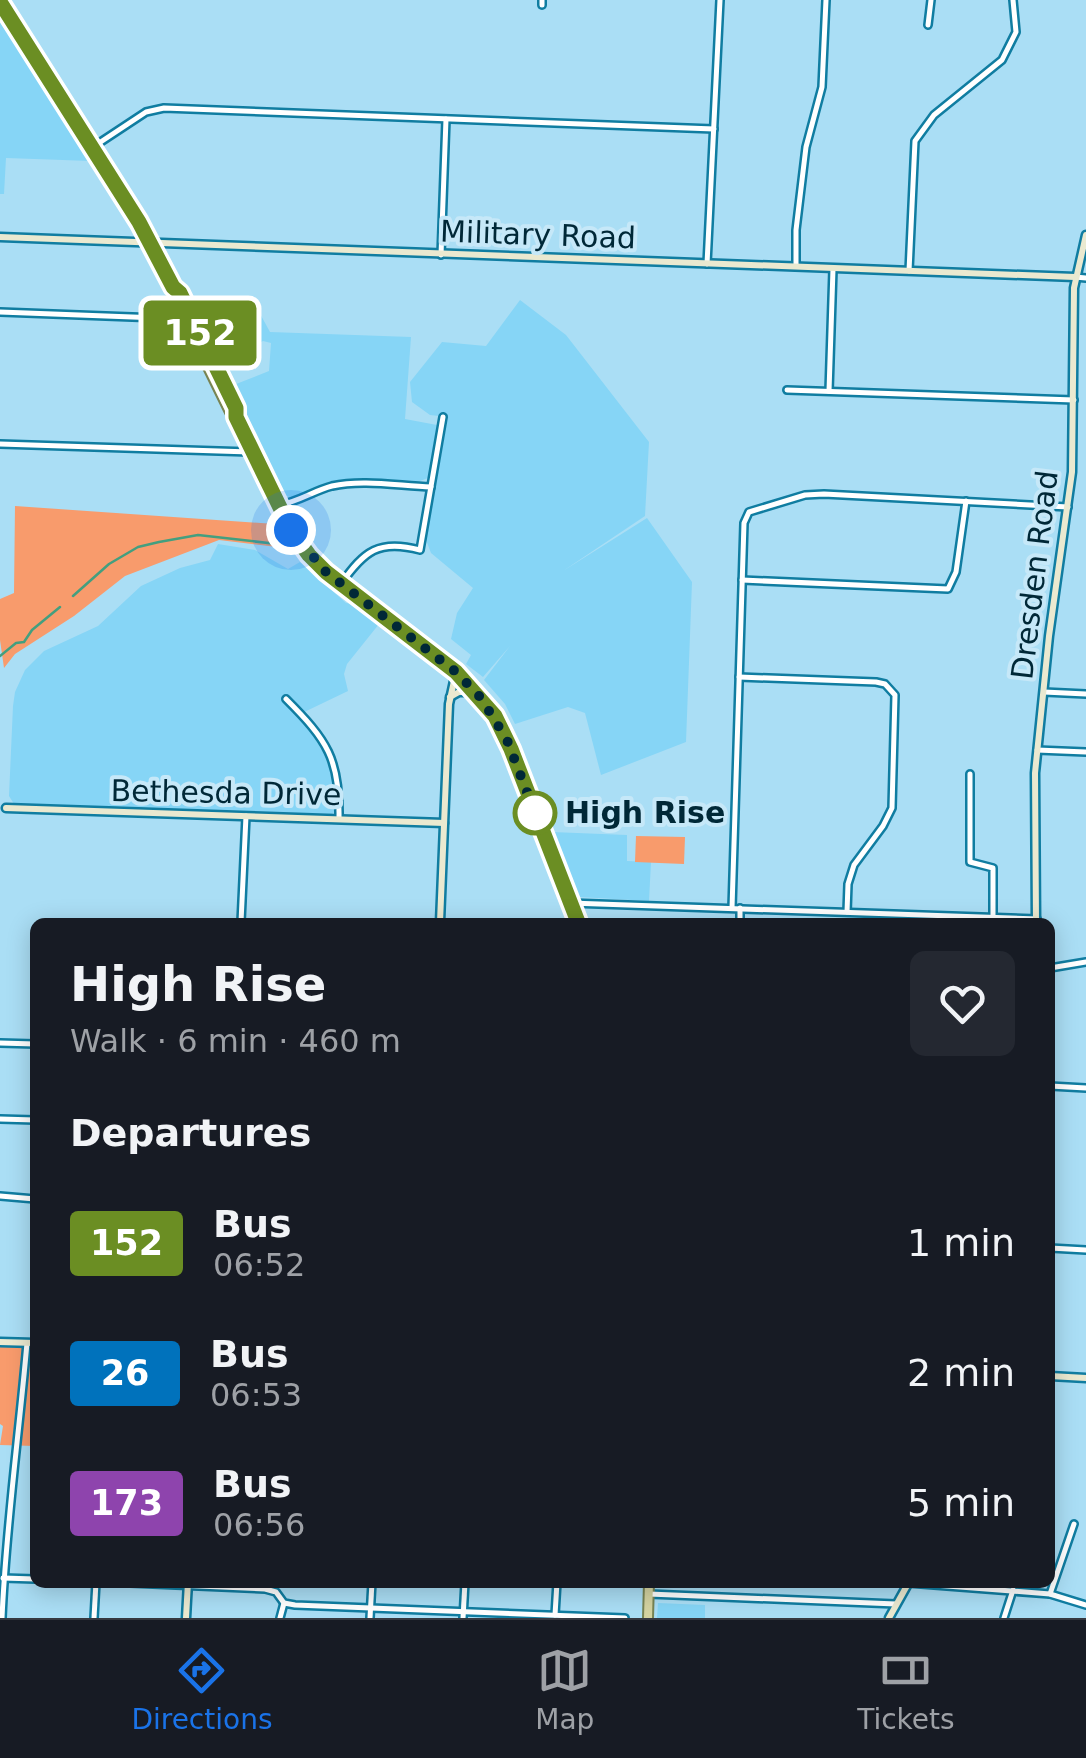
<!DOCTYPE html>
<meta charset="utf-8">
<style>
body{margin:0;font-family:"DejaVu Sans",sans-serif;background:#242831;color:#f1f3f6;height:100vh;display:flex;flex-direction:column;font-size:38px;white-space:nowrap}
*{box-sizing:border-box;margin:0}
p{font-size:32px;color:#9ea1a6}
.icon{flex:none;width:55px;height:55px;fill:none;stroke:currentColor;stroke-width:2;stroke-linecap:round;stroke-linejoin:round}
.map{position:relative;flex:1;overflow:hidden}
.details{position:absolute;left:30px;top:918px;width:1025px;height:670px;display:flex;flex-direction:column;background:#171b24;border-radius:15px;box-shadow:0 5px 25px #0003}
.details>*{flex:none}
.badge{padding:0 20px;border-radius:8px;font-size:35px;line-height:65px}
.you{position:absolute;width:50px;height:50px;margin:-25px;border:8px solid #fff;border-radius:50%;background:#1a73e8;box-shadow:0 0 0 15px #1a73e833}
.map>.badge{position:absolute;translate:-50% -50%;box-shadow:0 0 0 5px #fff}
h2{padding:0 40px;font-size:38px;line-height:90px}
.round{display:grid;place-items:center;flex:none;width:105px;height:105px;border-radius:15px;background:#242831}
.head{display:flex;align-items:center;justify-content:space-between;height:170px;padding:0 40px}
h1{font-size:48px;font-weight:700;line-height:75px}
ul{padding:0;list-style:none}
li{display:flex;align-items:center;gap:30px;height:130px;padding:0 40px}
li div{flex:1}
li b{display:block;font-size:38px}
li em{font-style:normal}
li .badge{min-width:110px;font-weight:700;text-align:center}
.tab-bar{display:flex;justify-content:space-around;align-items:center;height:140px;border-top:2px solid #363941;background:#171b24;font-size:28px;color:#9ea1a6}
.tab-bar a{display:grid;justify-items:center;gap:5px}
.tab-bar .current{color:#1a73e8}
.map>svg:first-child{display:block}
</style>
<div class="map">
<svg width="1086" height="1618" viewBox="0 0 1086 1618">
<rect width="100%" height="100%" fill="#aadef5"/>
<g fill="#86d5f6">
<path d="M 0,16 L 91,161 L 6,158 L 4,194 L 0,194 Z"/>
<path d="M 252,299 L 270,332 L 411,337 L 405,419 L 437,425 L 428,478 L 420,481 L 339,480 L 292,498 L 284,495 L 231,386 L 269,371 L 271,343 L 263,341 L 220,362 L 201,323 Z"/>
<path d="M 520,300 L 566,335 L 649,442 L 645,516 L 563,571 L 647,518 L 692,582 L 686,742 L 601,775 L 585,713 L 568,707 L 515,724 L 505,704 L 484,680 L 510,646 L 483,677 L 466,664 L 471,655 L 451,639 L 457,613 L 473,588 L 431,553 L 426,540 L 448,417 L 430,415 L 412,402 L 410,382 L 442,342 L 486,346 Z"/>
<path d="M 218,544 L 255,550 L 288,569 L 300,562 L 346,603 L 353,604 L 379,624 L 347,664 L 344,674 L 348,691 L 298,715 L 317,736 L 331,764 L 335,778 L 336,811 L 332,814 L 239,812 L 14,804 L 9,796 L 13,706 L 15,692 L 25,670 L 44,651 L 98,626 L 141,586 L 180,568 L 210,560 Z"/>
<path d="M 552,832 L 627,835 L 627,861 L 651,862 L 649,901 L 579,897 Z"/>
<path d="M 658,1603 L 705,1605 L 705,1618 L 657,1618 Z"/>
</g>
<g fill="#f89b6c">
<path d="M 15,506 L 275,524 L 277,547 L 219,540 L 125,576 L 74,616 L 15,654 L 4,668 L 0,640 L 0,599 L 14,593 Z"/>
<path d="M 636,836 L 685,837 L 684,864 L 635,862 Z"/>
<path d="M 0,1344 L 35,1346 L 35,1446 L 0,1445 L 3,1426 L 0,1424 Z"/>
</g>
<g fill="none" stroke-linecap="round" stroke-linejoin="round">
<g stroke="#439f7f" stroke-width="2.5">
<path d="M 73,596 L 109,564 L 138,547 L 159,542 L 198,535 L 277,544"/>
<path d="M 0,656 L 16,643 L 24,642 L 32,630 L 60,607"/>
</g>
<defs>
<g id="street">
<path d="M 542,5 L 542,0"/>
<path d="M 928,25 L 931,0"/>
<path d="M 93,147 L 146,112 L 164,108 L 714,129"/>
<path d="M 441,255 L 446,119"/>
<path d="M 707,264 L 720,0"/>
<path d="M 796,266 L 796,230 L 806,147 L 822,87 L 826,0"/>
<path d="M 909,271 L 915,141 L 934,115 L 1002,60 L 1016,32 L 1013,0"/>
<path d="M 1075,277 L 1086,278"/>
<path d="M 0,312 L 185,319"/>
<path d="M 787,390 L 1074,400"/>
<path d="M 829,391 L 833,269"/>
<path d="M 0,444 L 250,452"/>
<path d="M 279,505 C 298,502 313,491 332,486 C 363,479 399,486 431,487"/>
<path d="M 742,580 L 948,589 L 956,572 L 966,501"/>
<path d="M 341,584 C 364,551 379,539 420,550 L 443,417"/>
<path d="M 739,677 L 876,682 L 885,684 L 895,695 L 892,808 L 883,826 L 854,865 L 848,884 L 847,912"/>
<path d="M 1044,692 L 1086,694"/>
<path d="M 286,699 C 327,740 340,759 339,818"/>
<path d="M 1037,750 L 1086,752"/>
<path d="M 970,774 L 970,862 L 993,868 L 993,917"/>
<path d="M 570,903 L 1037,919"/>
<path d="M 732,908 L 744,523 L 749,512 L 805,495 L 824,494 L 1068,507"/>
<path d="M 241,922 L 246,816"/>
<path d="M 740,922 L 740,908"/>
<path d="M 1050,968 L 1086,962"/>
<path d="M 0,1043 L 35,1044"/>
<path d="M 1050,1086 L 1086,1088"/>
<path d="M 0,1119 L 35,1120"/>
<path d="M 0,1196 L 35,1199"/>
<path d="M 1050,1248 L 1086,1250"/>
<path d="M 3,1578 L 35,1579"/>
<path d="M 107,1582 L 265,1589 L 276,1592 L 284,1603 L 295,1605 L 625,1618"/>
<path d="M 908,1583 L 1050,1594 L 1086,1605"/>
<path d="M 649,1594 L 896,1604"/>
<path d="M 1050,1594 L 1074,1524"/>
<path d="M 555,1615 L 557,1582"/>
<path d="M 2,1618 C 6,1525 19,1435 27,1343"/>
<path d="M 94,1618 L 96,1582"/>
<path d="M 280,1618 L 284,1603"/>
<path d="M 370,1618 L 372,1582"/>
<path d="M 463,1618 L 465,1582"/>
<path d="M 1004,1618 L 1013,1590"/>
</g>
<g id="secondary">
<path d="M 0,237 L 1075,277"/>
<path d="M 450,697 L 459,692 L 476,692"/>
<path d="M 6,808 L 444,823"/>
<path d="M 440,922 L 449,704 L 456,672"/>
<path d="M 1036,922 L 1035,773 L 1049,636 L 1072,472 L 1074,288 L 1086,235"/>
<path d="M 0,1342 L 35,1343"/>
<path d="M 1050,1376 L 1086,1378"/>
<path d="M 186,1618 L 188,1582"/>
<path d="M 889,1618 L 909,1582"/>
</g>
<g id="primary">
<path d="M 0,2 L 152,243 L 173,287 L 181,293 L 236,409 C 237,429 253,453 262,472 C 279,506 294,542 322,569 C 379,624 456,656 500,724 L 578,922"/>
<path d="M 173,288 L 173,296 L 230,412 L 237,417"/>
<path d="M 648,1618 L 649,1582"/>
</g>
</defs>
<use href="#street" stroke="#107da1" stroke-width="10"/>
<use href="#secondary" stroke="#107da1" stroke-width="11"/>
<use href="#primary" stroke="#788454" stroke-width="12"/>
<use href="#street" stroke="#fff" stroke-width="5"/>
<use href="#secondary" stroke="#eae9d0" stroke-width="6"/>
<use href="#primary" stroke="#d4d3a1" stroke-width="8"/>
</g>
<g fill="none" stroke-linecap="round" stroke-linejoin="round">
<defs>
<path id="line" d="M 0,2 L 139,222 L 173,287 L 180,293 L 236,408 L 236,417 L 272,491 L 291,530 L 309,555 L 326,572 L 456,672 L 495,716 L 511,749 L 578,922"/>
</defs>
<use href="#line" stroke="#fff" stroke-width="22"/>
<use href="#line" stroke="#6b8e23" stroke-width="15"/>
<path stroke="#002837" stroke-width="10" stroke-dasharray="0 18" d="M 291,530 L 326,572 L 456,672 L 481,698 L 507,740 L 535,813"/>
</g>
<circle fill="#fff" stroke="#6b8e23" stroke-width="5" cx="535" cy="813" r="20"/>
<g text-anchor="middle" stroke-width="8" stroke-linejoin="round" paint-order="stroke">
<g font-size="30" fill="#002837" stroke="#c6e8f8">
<text transform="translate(538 235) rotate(2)" y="10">Military Road</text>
<text transform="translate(1035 575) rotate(-83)" y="10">Dresden Road</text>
<text transform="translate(226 793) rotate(1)" y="10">Bethesda Drive</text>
</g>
<g font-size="30" font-weight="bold" fill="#002837" stroke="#c6e8f8" text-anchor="start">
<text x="565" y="823">High Rise</text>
</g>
</g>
</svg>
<div class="you" style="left:291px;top:530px"></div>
<b class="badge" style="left:200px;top:333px;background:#6b8e23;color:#fff">152</b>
<section class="details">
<div class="head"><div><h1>High Rise</h1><p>Walk · 6 min · 460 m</p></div><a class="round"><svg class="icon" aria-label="heart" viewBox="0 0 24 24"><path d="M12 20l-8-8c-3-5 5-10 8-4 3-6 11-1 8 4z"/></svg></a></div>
<h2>Departures</h2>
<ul>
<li><span class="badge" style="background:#6b8e23;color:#fff">152</span><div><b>Bus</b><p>06:52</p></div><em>1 min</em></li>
<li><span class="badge" style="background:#0072bc;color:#fff">26</span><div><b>Bus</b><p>06:53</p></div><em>2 min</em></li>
<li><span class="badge" style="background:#8e44ad;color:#fff">173</span><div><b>Bus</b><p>06:56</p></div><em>5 min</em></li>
</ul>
</section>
</div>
<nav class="tab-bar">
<a class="current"><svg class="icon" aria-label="directions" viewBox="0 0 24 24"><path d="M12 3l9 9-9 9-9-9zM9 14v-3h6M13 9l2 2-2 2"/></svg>Directions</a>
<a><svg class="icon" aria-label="map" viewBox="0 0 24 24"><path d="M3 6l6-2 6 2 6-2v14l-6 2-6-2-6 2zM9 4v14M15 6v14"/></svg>Map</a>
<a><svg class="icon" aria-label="tickets" viewBox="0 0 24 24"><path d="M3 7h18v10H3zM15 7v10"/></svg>Tickets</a>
</nav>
